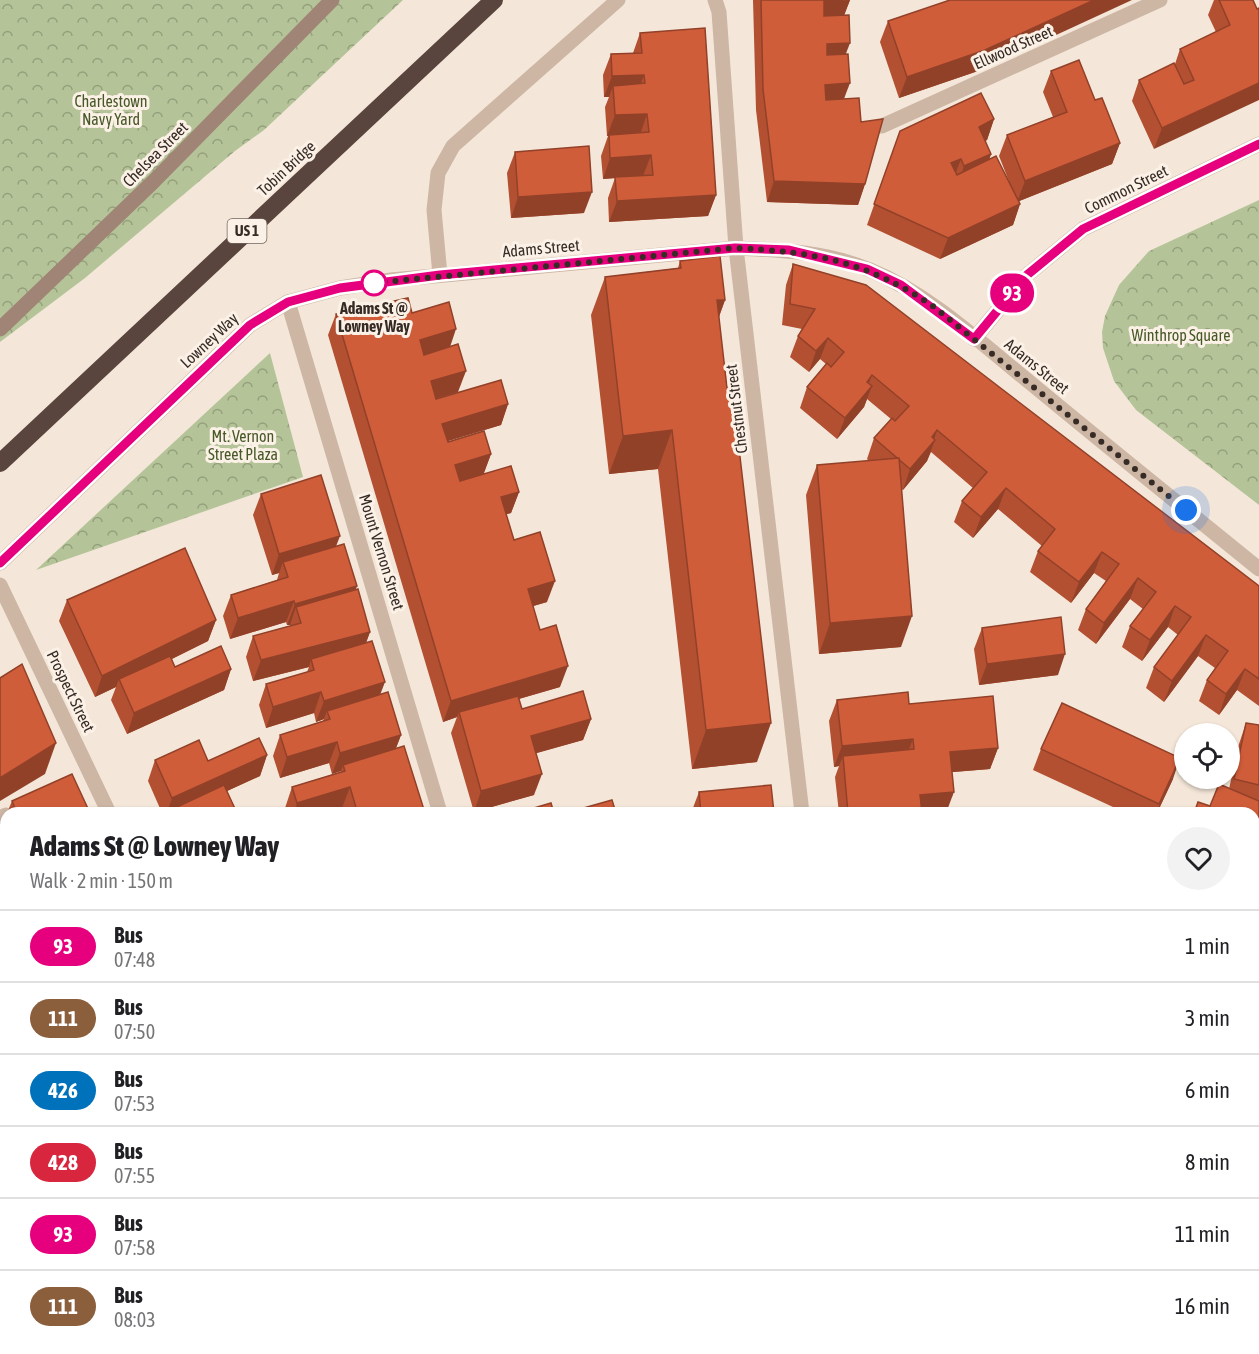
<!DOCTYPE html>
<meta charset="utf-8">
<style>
body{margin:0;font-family:"Asap Condensed",sans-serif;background:#f2f2f2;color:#202124;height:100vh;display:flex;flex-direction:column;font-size:22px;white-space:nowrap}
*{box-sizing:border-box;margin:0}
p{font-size:20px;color:#757577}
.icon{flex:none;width:33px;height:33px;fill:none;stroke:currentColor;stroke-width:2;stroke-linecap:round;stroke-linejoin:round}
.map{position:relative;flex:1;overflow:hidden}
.sheet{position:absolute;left:0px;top:807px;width:1260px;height:548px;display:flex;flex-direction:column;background:#fff;border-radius:18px 18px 0 0;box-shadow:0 2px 4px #0004}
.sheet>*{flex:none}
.badge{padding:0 12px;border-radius:20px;font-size:21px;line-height:39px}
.fabs{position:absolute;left:1174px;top:723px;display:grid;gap:12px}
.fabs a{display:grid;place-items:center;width:66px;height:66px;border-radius:50%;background:#fff;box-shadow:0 2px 4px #0004;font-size:30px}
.you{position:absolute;width:30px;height:30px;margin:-15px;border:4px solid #fff;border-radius:50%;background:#1a73e8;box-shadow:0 0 0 9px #1a73e833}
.map>.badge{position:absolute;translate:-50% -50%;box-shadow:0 0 0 3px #fff}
.round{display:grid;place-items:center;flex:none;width:63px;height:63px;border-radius:32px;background:#f2f2f2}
.headline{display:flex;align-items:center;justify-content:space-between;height:102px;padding:0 30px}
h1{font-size:28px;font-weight:800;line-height:45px}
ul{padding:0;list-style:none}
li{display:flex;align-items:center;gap:18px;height:72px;padding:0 30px;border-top:2px solid #e0e0e0}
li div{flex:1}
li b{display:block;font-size:22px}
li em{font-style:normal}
li .badge{min-width:66px;font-weight:700;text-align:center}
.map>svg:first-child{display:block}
</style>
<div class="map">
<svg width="1259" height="1354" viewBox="0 0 1259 1354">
<defs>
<pattern id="park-crowns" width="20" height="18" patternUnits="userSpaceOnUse" patternTransform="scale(1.5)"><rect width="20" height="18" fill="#b5c498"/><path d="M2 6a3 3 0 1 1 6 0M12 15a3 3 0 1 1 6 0" fill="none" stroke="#949f7c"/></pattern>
</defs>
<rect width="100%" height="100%" fill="#f4e7d9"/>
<g fill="url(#park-crowns)">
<path d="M 0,0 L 403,0 L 264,130 L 235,151 L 85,278 L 0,342 Z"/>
<path d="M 1259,200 L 1259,505 L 1136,410 L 1114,381 L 1103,348 L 1102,332 L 1105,316 L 1119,285 L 1149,251 Z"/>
<path d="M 270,353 L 303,477 L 36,570 Z"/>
<path d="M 6,1015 L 6,1132 L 0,1134 L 0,1018 Z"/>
<path d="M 1259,1310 L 1259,1354 L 1238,1354 L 1240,1349 L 1254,1348 L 1254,1321 Z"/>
</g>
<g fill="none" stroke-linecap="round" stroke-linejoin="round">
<path stroke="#cdb6a4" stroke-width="15" d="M 607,1354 L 649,1348"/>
<g stroke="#cdb6a4" stroke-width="15">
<path d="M 715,0 L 719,12 L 736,248 L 802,813"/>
<path d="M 882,126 L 1160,0"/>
<path d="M 440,275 L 434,210 L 438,173 L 453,146 L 618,0"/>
<path d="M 288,302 L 440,813"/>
<path d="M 974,339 L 1027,275 L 1083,229 L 1259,144"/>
<path d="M 0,563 L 250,325 L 288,302 L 340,288 L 391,280 L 736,248 C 781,250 827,252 870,270 C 931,295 982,344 1033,385 C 1108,447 1184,508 1259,569"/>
<path d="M 0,585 L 109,813"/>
<path d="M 0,818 L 6,815"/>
<path d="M 1254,907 L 1259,909"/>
<path d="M 337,1348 L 340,1354"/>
<path d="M 569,1348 L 570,1354"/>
<path d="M 909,1348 L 919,1354"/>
<path d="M 274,1354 L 281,1348"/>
</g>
<path stroke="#a08475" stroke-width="15" d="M 0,329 L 154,181 L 332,0"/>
<path stroke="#59453d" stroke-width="18" d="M 0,463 L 494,0"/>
</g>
<g fill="#b35032">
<path d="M 753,0 L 850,0 L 844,15 L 846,54 L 844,99 L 865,184 L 858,205 L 767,202 L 756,110 Z"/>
<path d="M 1214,0 L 1253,0 L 1257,9 L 1154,149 L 1132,101 L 1139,80 L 1175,64 L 1180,49 L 1216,32 L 1208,15 Z"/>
<path d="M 888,21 L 978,71 L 899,98 L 880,42 Z"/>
<path d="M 640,33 L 716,195 L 708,216 L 609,222 L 608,198 L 615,178 L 603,179 L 601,156 L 608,136 L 607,136 L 605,107 L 609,97 L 604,97 L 603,75 L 611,54 L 633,53 Z"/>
<path d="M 1051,71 L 1095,100 L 1120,143 L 1112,164 L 1019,201 L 1020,204 L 1013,225 L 940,259 L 867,225 L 900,131 L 994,119 L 987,140 L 985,141 L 991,154 L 989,160 L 1010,184 L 999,156 L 1007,135 L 1053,117 L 1043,92 Z"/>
<path d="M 515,152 L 584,213 L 511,218 L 507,173 Z"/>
<path d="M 680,261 L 725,300 L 719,317 L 757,762 L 692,769 L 658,469 L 609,474 L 591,315 L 605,277 L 678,268 Z"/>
<path d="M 793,264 L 1259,586 L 1259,706 L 1237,690 L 1219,715 L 1199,701 L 1207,680 L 1215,668 L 1198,656 L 1164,702 L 1146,688 L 1154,667 L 1178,635 L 1168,627 L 1142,661 L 1122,647 L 1130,626 L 1143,609 L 1130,599 L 1096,644 L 1078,630 L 1086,609 L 1106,581 L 1094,573 L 1071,603 L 1030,572 L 1038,551 L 1042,546 L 998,509 L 973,538 L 954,522 L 962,501 L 973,488 L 931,452 L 927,461 L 903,490 L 901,489 L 901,647 L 819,654 L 806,495 L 817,465 L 869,461 L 867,459 L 874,438 L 891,419 L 867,399 L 864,407 L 837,439 L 800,408 L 807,387 L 826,364 L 820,359 L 809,372 L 790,357 L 798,336 L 802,329 L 782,325 L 786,285 Z"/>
<path d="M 412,313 L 450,347 L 458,392 L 436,399 L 508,404 L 501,425 L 447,441 L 448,442 L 491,454 L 483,474 L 519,492 L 511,513 L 506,514 L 514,540 L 547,602 L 533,606 L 540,630 L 560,687 L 519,699 L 522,709 L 591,719 L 583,740 L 536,753 L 534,795 L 474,812 L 451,733 L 457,717 L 443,722 L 328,335 L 336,314 Z"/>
<path d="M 261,494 L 336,546 L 357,586 L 355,590 L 370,632 L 366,643 L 380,694 L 401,735 L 396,748 L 425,813 L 344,813 L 342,808 L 326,813 L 286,813 L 285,808 L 292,787 L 340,772 L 341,771 L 332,774 L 329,763 L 280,778 L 273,756 L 280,735 L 323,721 L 324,719 L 316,722 L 314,713 L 266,728 L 259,705 L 266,684 L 307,672 L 309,667 L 253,681 L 246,657 L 253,636 L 290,626 L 290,625 L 287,625 L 286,622 L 230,639 L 223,616 L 231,595 L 277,580 L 279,573 L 272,575 L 253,515 Z"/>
<path d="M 67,600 L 216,620 L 208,641 L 172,659 L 175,667 L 231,669 L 224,690 L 127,734 L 111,700 L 116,687 L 95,697 L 59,621 Z"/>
<path d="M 982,628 L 1058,675 L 979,685 L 974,649 Z"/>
<path d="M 837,700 L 909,704 L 998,748 L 990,769 L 952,772 L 946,813 L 839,813 L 835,777 L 839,766 L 834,767 L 829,721 Z"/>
<path d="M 1246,723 L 1259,725 L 1259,882 L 1254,880 L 1254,813 L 1210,806 L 1229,789 L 1239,744 Z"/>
<path d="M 1041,749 L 1173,779 L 1157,813 L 1126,813 L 1033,770 Z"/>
<path d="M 267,755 L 260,776 L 227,791 L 237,813 L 162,813 L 148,781 L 155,760 L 208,761 Z"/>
<path d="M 699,792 L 774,813 L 691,813 Z"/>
<path d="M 12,801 L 90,813 L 7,813 Z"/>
<path d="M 1259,907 L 1259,1081 L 1254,1078 L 1254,919 Z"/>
<path d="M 6,909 L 6,982 L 0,969 L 0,912 Z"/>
<path d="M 1254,1098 L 1259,1100 L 1259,1256 L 1257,1261 L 1254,1259 Z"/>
<path d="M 6,1259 L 6,1348 L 0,1342 L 0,1265 Z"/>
<path d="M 6,1348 L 46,1348 L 40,1354 L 12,1354 Z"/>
<path d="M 476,1348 L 544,1348 L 545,1354 L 477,1354 Z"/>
<path d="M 1017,1348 L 1206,1348 L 1204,1354 L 1027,1354 Z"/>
</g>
<g fill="#924129">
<path d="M 850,0 L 842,21 L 817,22 L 824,1 Z"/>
<path d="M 1094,0 L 1132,0 L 978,71 L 899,98 L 907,77 Z"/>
<path d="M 850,43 L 842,64 L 819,65 L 827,44 Z"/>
<path d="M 644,75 L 636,96 L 613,86 L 609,97 L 604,97 L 612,76 Z"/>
<path d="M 850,83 L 842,104 L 818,106 L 825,85 Z"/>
<path d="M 1259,83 L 1259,100 L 1154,149 L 1162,128 Z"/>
<path d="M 647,114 L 640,135 L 607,136 L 615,115 Z"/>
<path d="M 994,119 L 987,140 L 972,148 L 979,127 Z"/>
<path d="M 1120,143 L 1112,164 L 1017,202 L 1025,181 Z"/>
<path d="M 991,154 L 984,175 L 957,187 L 964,166 Z"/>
<path d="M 651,155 L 643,176 L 603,179 L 610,158 Z"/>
<path d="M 961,159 L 953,180 L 951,163 Z"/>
<path d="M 774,181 L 865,184 L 858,205 L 767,202 Z"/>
<path d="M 592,192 L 584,213 L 511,218 L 518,197 Z"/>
<path d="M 716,195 L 708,216 L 609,222 L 617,201 Z"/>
<path d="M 1020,204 L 1013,225 L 940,259 L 948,238 Z"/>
<path d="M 717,300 L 725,300 L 711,338 Z"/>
<path d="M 456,329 L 449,350 L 412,361 L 420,340 Z"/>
<path d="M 828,338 L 820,359 L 809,372 L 816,351 Z"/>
<path d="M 466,371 L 458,392 L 423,402 L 431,381 Z"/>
<path d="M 872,375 L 865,393 L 872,386 L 864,407 L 837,439 L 845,418 L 867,382 Z"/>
<path d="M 508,404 L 501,425 L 435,445 L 442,424 Z"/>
<path d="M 672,430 L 658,469 L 609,474 L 623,436 Z"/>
<path d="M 937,430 L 933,443 L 935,440 L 927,461 L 903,490 L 910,469 Z"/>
<path d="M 491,454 L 483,476 L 447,486 L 455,465 Z"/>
<path d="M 1006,488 L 998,509 L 973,538 L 981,517 Z"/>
<path d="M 519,492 L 511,513 L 494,518 L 501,497 Z"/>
<path d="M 340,536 L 332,557 L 283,562 L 279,573 L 272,575 L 279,554 Z"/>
<path d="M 1102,552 L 1094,573 L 1071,603 L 1079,582 Z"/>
<path d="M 1138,578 L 1130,599 L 1096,644 L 1104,623 Z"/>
<path d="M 555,581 L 547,602 L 520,610 L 528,589 Z"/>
<path d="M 357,586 L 349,607 L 296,607 L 290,625 L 287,625 L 295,604 Z"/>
<path d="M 294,601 L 286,622 L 230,639 L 238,618 Z"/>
<path d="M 1175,606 L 1168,627 L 1142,661 L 1150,640 Z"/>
<path d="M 912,616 L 901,647 L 819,654 L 830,623 Z"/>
<path d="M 216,620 L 208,641 L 121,684 L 119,679 L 116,687 L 95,697 L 102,676 Z"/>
<path d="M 370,632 L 362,653 L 311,659 L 309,667 L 253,681 L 261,660 Z"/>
<path d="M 1206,635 L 1198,656 L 1164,702 L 1172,681 Z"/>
<path d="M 1065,654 L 1058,675 L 979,685 L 987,664 Z"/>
<path d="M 568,666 L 560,687 L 460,716 L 459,712 L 457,717 L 443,722 L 451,701 Z"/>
<path d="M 231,669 L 224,690 L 127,734 L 134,713 Z"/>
<path d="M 1245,669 L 1237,690 L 1219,715 L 1226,694 Z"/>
<path d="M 385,682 L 377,703 L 327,711 L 324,719 L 316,722 L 324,701 Z"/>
<path d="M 321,692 L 314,713 L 266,728 L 273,707 Z"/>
<path d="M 591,719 L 583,740 L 523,757 L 531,736 Z"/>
<path d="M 771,723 L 757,762 L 692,769 L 706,730 Z"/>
<path d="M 401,735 L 393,756 L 343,765 L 341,771 L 332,774 L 340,753 Z"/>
<path d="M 913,739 L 905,760 L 843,756 L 839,766 L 834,767 L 842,746 Z"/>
<path d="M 337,742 L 329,763 L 280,778 L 287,757 Z"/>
<path d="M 56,743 L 45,774 L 0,801 L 0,778 Z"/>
<path d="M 998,748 L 990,769 L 942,773 L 950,752 Z"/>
<path d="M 267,755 L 260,776 L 179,813 L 177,807 L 175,813 L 167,813 L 172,798 Z"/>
<path d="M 1180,758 L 1173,779 L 1157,813 L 1156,813 Z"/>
<path d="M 542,774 L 534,795 L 474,812 L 481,791 Z"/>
<path d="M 350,787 L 342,808 L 326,813 L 294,813 L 297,803 Z"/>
<path d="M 954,792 L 946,813 L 913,813 L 920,795 Z"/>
<path d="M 6,882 L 6,907 L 0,910 L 0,885 Z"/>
<path d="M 34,1348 L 46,1348 L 40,1354 L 32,1354 Z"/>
<path d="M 384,1348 L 419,1348 L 383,1352 Z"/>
<path d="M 430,1348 L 457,1348 L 428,1354 Z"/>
<path d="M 481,1348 L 485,1348 L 483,1354 L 479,1354 Z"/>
</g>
<g fill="#d05d3a" stroke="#924129" stroke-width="1.5">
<path d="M 761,0 L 843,0 L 824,1 L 824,16 L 849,15 L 850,43 L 827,44 L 827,55 L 848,54 L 850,83 L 825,85 L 826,100 L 859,98 L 861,122 L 883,119 L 865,184 L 774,181 L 763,89 Z"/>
<path d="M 950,0 L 1094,0 L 985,50 L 907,77 L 888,21 Z"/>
<path d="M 1219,0 L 1253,0 L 1257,9 L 1259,8 L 1259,83 L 1162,128 L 1139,80 L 1174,63 L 1184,84 L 1194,80 L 1180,49 L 1230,25 Z"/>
<path d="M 705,28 L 716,195 L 617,201 L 615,177 L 653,175 L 651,155 L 610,158 L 609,135 L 649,132 L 647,114 L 615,115 L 613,86 L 645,83 L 644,75 L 612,76 L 611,54 L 642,53 L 640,33 Z"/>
<path d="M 1079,60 L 1095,100 L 1102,98 L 1120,143 L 1025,181 L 1007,135 L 1067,112 L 1051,71 Z"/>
<path d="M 981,93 L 994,119 L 979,127 L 991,154 L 964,166 L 961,159 L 951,163 L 957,175 L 996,156 L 1020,204 L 948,238 L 874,204 L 900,131 Z"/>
<path d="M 589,146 L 592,192 L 518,197 L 515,152 Z"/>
<path d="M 720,256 L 725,300 L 717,300 L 727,388 L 732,388 L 771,723 L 706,730 L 672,430 L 623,436 L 605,277 L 681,268 L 680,261 Z"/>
<path d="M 793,264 L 866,285 L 1259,586 L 1259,679 L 1245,669 L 1226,694 L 1207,680 L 1228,651 L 1206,635 L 1172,681 L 1154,667 L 1191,617 L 1175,606 L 1150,640 L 1130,626 L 1156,592 L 1138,578 L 1104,623 L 1086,609 L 1119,564 L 1102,552 L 1079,582 L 1038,551 L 1055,529 L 1006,488 L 981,517 L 962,501 L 987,472 L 937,430 L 932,437 L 935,440 L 910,469 L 874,438 L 892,418 L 895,421 L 909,406 L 872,375 L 867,382 L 872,386 L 845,418 L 807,387 L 827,363 L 831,367 L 844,352 L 828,338 L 816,351 L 798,336 L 815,309 L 790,304 Z"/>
<path d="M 408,298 L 412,313 L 449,302 L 456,329 L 420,340 L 424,355 L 458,344 L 466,371 L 431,381 L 436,399 L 501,380 L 508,404 L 442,424 L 448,442 L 484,431 L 491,454 L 455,465 L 460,481 L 511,466 L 519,492 L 501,497 L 514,540 L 540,532 L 555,581 L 528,589 L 540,630 L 556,625 L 568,666 L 451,701 L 336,314 Z"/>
<path d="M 899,458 L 912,616 L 830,623 L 817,465 Z"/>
<path d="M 321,475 L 340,536 L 279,554 L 261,494 Z"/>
<path d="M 344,544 L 357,586 L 295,604 L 294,601 L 238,618 L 231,595 L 288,577 L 283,562 Z"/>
<path d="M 185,548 L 216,620 L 102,676 L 67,600 Z"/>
<path d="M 358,589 L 370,632 L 261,660 L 253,636 L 301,623 L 296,607 Z"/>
<path d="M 1061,617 L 1065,654 L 987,664 L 982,628 Z"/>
<path d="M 372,641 L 385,682 L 324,701 L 321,692 L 273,707 L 266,684 L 314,670 L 311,659 Z"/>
<path d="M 221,646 L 231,669 L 134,713 L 119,679 L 170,656 L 175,667 Z"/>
<path d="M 22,664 L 56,743 L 0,778 L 0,678 Z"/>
<path d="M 583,691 L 591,719 L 531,736 L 542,774 L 481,791 L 459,712 L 518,696 L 522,709 Z"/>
<path d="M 388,692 L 401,735 L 340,753 L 337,742 L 287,757 L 280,735 L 330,719 L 327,711 Z"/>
<path d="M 908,692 L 909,704 L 993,696 L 998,748 L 950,752 L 954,792 L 920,795 L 922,813 L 848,813 L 843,756 L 914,749 L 913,739 L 842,746 L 837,700 Z"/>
<path d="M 1062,703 L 1180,758 L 1159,804 L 1041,749 Z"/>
<path d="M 1246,723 L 1259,725 L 1259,785 L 1234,779 Z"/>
<path d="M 259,738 L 267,755 L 172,798 L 155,760 L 199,740 L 208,761 Z"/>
<path d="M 404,746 L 425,813 L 352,813 L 357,811 L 350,787 L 297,803 L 292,787 L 345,771 L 343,765 Z"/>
<path d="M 72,774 L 90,813 L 17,813 L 12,801 Z"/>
<path d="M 1219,784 L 1259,801 L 1259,858 L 1254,856 L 1254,813 L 1194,813 L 1198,802 L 1210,806 Z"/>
<path d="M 224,785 L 237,813 L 180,813 L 177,807 Z"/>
<path d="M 771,785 L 774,813 L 701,813 L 699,792 Z"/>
<path d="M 612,800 L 616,813 L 566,813 Z"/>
<path d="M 551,803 L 554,813 L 517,813 Z"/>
<path d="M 6,823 L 6,882 L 0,885 L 0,826 Z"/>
<path d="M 1254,897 L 1258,899 L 1254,908 Z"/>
<path d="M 1259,907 L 1259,997 L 1254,995 L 1254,919 Z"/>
<path d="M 6,909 L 6,927 L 0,914 L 0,912 Z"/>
<path d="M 1254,1012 L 1259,1015 L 1259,1045 L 1254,1042 Z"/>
<path d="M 1254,1098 L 1259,1100 L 1259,1168 L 1254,1166 Z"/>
<path d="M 1254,1177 L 1259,1179 L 1259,1237 L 1254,1235 Z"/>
<path d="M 6,1259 L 6,1320 L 0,1314 L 0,1265 Z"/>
<path d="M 490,1348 L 544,1348 L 545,1354 L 491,1354 Z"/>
<path d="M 722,1348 L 780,1348 L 780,1354 L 721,1354 Z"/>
<path d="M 1083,1348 L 1206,1348 L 1199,1354 L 1093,1354 Z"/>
</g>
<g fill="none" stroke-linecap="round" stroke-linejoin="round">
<defs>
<path id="line" d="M 0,563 L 250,325 L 288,302 L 340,288 L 440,275 L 735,248 L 789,250 L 867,269 L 901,285 L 974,339 L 1027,275 L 1083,229 L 1259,144"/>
</defs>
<use href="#line" stroke="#fff" stroke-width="14"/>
<use href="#line" stroke="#e6007e" stroke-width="9"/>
<path stroke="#372b26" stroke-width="6" stroke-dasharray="0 10.8" d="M 374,283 L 735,248 C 815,252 867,261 934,307 L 1186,510"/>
</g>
<circle fill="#fff" stroke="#e6007e" stroke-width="3" cx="374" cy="283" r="12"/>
<g text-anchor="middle" stroke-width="6" stroke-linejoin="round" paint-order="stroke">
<rect fill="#fbf1e6" stroke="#726660" stroke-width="1.5" x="227.5" y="219" width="39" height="24" rx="4.5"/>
<g font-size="15" font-weight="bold" fill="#372b26">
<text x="247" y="236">US 1</text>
</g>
<g font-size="16" fill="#372b26" stroke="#fbf1e6">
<text transform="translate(1013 47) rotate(-24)" y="6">Ellwood Street</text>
<text transform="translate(155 154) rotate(-45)" y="6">Chelsea Street</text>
<text transform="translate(286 168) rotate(-43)" y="6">Tobin Bridge</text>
<text transform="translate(1126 189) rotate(-26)" y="6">Common Street</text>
<text transform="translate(541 248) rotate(-5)" y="6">Adams Street</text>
<text transform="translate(209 340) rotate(-43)" y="6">Lowney Way</text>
<text transform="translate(1037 366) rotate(39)" y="6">Adams Street</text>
<text transform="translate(736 409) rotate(-97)" y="6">Chestnut Street</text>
<text transform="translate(382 552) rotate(73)" y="6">Mount Vernon Street</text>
<text transform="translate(71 691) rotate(64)" y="6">Prospect Street</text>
</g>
<g font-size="16" fill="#475828" stroke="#fbf1e6">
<text x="111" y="107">Charlestown<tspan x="111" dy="18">Navy Yard</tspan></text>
<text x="1181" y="341">Winthrop Square</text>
<text x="243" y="442">Mt. Vernon<tspan x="243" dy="18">Street Plaza</tspan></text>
</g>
<g font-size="16" font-weight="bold" fill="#372b26" stroke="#fbf1e6">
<text x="374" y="314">Adams St @<tspan x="374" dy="18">Lowney Way</tspan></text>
</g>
</g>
</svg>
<div class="fabs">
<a><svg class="icon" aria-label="locate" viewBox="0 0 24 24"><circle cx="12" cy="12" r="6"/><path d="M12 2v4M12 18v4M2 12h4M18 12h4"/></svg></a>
</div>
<div class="you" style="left:1186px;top:510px"></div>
<b class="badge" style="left:1012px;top:293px;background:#e6007e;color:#fff">93</b>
<section class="sheet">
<div class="headline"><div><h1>Adams St @ Lowney Way</h1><p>Walk · 2 min · 150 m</p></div><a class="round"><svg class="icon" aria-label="heart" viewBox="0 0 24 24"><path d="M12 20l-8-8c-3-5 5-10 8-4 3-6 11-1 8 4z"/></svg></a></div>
<ul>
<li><span class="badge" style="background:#e6007e;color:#fff">93</span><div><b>Bus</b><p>07:48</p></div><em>1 min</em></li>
<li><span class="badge" style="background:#8b5e3c;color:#fff">111</span><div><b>Bus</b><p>07:50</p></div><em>3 min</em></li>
<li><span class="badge" style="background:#0072bc;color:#fff">426</span><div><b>Bus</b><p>07:53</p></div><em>6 min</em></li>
<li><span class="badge" style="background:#d7263d;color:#fff">428</span><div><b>Bus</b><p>07:55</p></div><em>8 min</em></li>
<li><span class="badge" style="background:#e6007e;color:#fff">93</span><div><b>Bus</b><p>07:58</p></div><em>11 min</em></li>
<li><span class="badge" style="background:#8b5e3c;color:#fff">111</span><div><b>Bus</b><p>08:03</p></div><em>16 min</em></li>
</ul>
</section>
</div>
